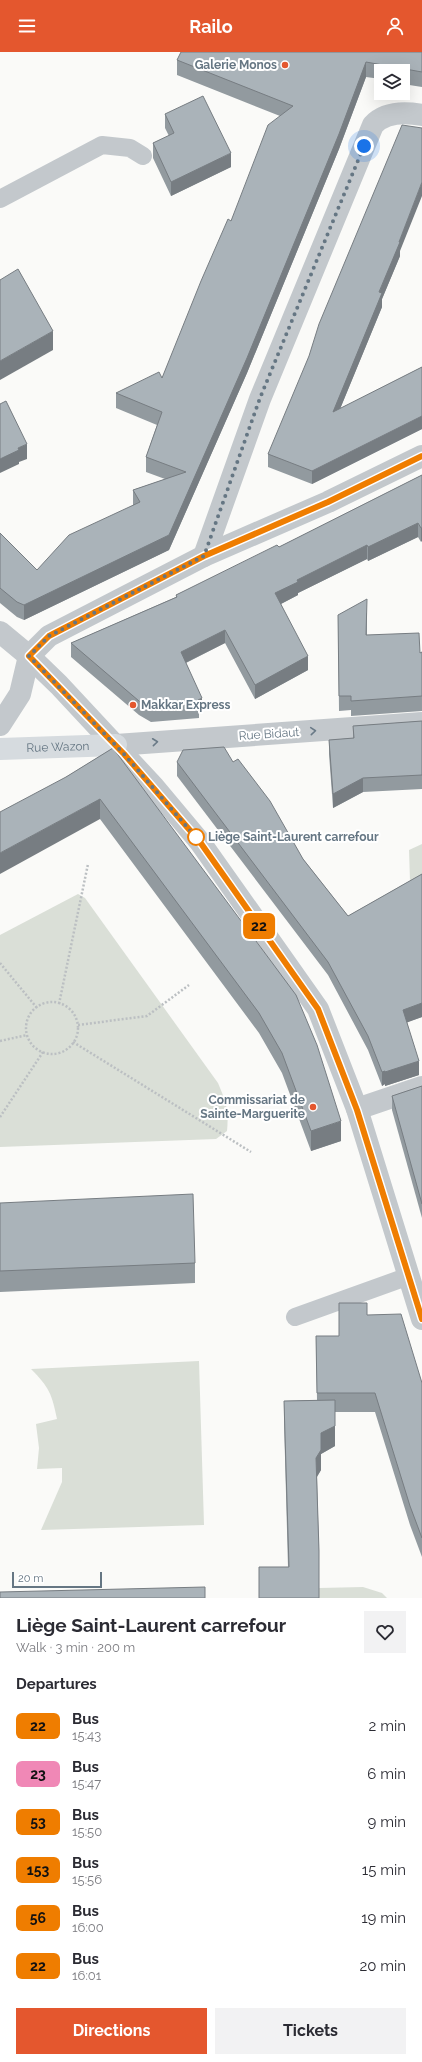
<!DOCTYPE html>
<meta charset="utf-8">
<style>
body{margin:0;font-family:Raleway,sans-serif;background:#f2f2f3;color:#2b2b33;height:100vh;display:flex;flex-direction:column;font-size:15px;white-space:nowrap}
*{box-sizing:border-box;margin:0}
p{font-size:13px;color:#7c7c81}
.icon{flex:none;width:22px;height:22px;fill:none;stroke:currentColor;stroke-width:2;stroke-linecap:round;stroke-linejoin:round}
.map{position:relative;height:1546px;overflow:hidden}
.panel{display:flex;flex-direction:column;background:#fff;flex:1}
.panel>*{flex:none}
.badge{padding:0 8px;border-radius:6px;font-size:14px;line-height:26px}
.fabs{position:absolute;left:374px;top:12px;display:grid;gap:8px}
.fabs a{display:grid;place-items:center;width:36px;height:36px;border-radius:0px;background:#fff;box-shadow:0 4px 16px #0002;font-size:20px}
.scale{position:absolute;left:12px;bottom:10px;width:90px;box-sizing:border-box;padding-left:4px;border:2px solid #657683;border-top:0;font-size:11px;line-height:14px;white-space:nowrap;color:#657683;-webkit-text-stroke:3px #fff;paint-order:stroke}
.you{position:absolute;width:20px;height:20px;margin:-10px;border:3px solid #fff;border-radius:50%;background:#1a73e8;box-shadow:0 0 0 6px #1a73e833}
.map>.badge{position:absolute;translate:-50% -50%;box-shadow:0 0 0 2px #fff}
h2{padding:0 16px;font-size:15px;line-height:36px}
.round{display:grid;place-items:center;flex:none;width:42px;height:42px;border-radius:0px;background:#f2f2f3}
.summary{display:flex;align-items:center;justify-content:space-between;height:68px;padding:0 16px}
h1{font-size:19px;font-weight:700;line-height:30px}
.button{display:flex;gap:8px;margin-top:auto;padding:8px 16px}
.button a{flex:1;height:46px;border-radius:0px;background:#e4572e;color:#fff;font-size:16px;font-weight:700;line-height:46px;text-align:center}
.button a+a{background:#f2f2f3;color:#2b2b33}
ul{padding:0;list-style:none}
li{display:flex;align-items:center;gap:12px;height:48px;padding:0 16px}
li div{flex:1}
li b{display:block;font-size:15px}
li em{font-style:normal}
li .badge{min-width:44px;font-weight:700;text-align:center}
header{display:flex;justify-content:space-between;align-items:center;height:52px;padding:0 16px;background:#e4572e;color:#fff;font-size:18px;font-weight:700}
.map>svg:first-child{display:block}
</style>
<header><svg class="icon" aria-label="menu" viewBox="0 0 24 24"><path d="M4 6h16M4 12h16M4 18h16"/></svg>Railo<svg class="icon" aria-label="person" viewBox="0 0 24 24"><circle cx="12" cy="8" r="4"/><path d="M4 21q1-7 8-7t8 7"/></svg></header>
<div class="map">
<svg width="422" height="1546" viewBox="0 0 422 1546">
<rect width="100%" height="100%" fill="#fafaf8"/>
<g fill="#dadfd7">
<path d="M 422,792 L 422,833 L 410,830 L 409,798 Z"/>
<path d="M 78,842 L 85,846 L 218,1031 C 226,1050 229,1059 227,1079 L 216,1087 L 0,1095 L 0,883 Z"/>
<path d="M 199,1309 L 204,1473 L 41,1478 L 62,1430 L 62,1416 L 37,1417 L 39,1396 L 36,1372 L 57,1367 C 52,1342 49,1335 31,1317 Z"/>
<path d="M 363,1535 L 382,1541 L 387,1546 L 319,1546 L 319,1536 Z"/>
</g>
<g fill="none" stroke-linecap="round" stroke-linejoin="round">
<g stroke="#bbbfc2" stroke-width="2.5" stroke-dasharray="2 2" stroke-linecap="butt">
<path d="M 0,911 L 37,956"/>
<circle cx="52" cy="976" r="26"/>
<path d="M 59,952 L 88,812"/>
<path d="M 78,973 L 147,964 L 189,933"/>
<path d="M 0,989 L 27,983"/>
<path d="M 73,990 L 251,1100"/>
<path d="M 0,1065 L 43,1000"/>
</g>
<g stroke="#c3c8cc" stroke-width="18">
<path d="M 0,147 L 102,93 L 130,96 L 143,104"/>
<path d="M 295,1265 L 409,1224"/>
</g>
<g stroke="#c3c8cc" stroke-width="22">
<path d="M 204,504 L 260,347 L 373,73 C 385,60 405,60 422,63"/>
<path d="M 0,580 L 29,604 L 59,633 L 154,735 L 200,790 L 318,957 L 357,1057 L 422,1267"/>
<path d="M 29,604 L 49,584 L 204,504 L 328,450 L 422,404"/>
<path d="M 0,673 L 20,642 L 29,604"/>
<path d="M 116,693 L 422,671"/>
<path d="M 357,1057 L 422,1035"/>
</g>
<path stroke="#d6dbdf" stroke-width="22" id="s1" d="M 0,697 L 116,693"/>
</g>
<g fill="#929a9f">
<path d="M 422,0 L 422,35 L 403,32 L 403,19 L 381,19 L 381,27 L 366,25 L 339,97 L 247,321 L 169,498 L 24,568 L 17,565 L 0,551 L 0,481 L 37,518 L 133,453 L 133,438 L 165,427 L 146,420 L 146,405 L 157,373 L 116,356 L 116,341 L 162,326 L 231,169 L 280,64 L 177,23 L 177,8 Z"/>
<path d="M 165,62 L 231,115 L 171,144 L 153,106 L 153,91 L 169,84 L 165,76 Z"/>
<path d="M 400,199 L 400,204 L 382,247 L 382,255 L 340,357 L 422,315 L 422,377 L 312,432 L 268,415 L 268,402 Z"/>
<path d="M 422,423 L 421,490 L 418,485 L 368,509 L 367,507 L 298,541 L 298,543 L 281,552 L 308,618 L 255,647 L 225,591 L 186,611 L 202,659 L 199,661 L 199,666 L 151,670 L 139,663 L 71,605 L 71,591 L 176,545 L 176,543 L 279,495 Z"/>
<path d="M 367,561 L 367,583 L 420,601 L 422,600 L 422,659 L 351,664 L 351,658 L 339,659 L 338,563 Z"/>
<path d="M 422,669 L 422,737 L 363,740 L 333,756 L 329,702 L 329,688 L 353,686 L 353,674 Z"/>
<path d="M 113,696 L 341,1089 L 311,1099 L 282,1021 L 259,981 L 100,767 L 66,725 Z"/>
<path d="M 177,710 L 233,710 L 303,807 L 348,864 L 422,822 L 422,965 L 407,970 L 419,1023 L 385,1034 L 385,1032 L 382,1034 L 368,998 L 328,923 L 177,724 Z"/>
<path d="M 422,1034 L 422,1166 L 392,1058 L 392,1044 Z"/>
<path d="M 0,1151 L 195,1211 L 195,1231 L 0,1240 Z"/>
<path d="M 367,1263 L 422,1331 L 422,1505 L 410,1473 L 375,1360 L 335,1360 L 335,1394 L 321,1402 L 321,1418 L 317,1425 L 319,1499 L 288,1515 L 284,1369 L 284,1349 L 317,1348 L 316,1284 L 339,1284 Z"/>
</g>
<g fill="#777d82">
<path d="M 366,10 L 366,25 L 339,97 L 247,321 L 169,498 L 24,568 L 24,553 L 169,483 Z"/>
<path d="M 231,101 L 231,115 L 171,144 L 171,130 Z"/>
<path d="M 422,130 L 422,144 L 400,199 L 400,204 L 382,247 L 382,255 L 333,374 L 333,360 Z"/>
<path d="M 53,279 L 53,298 L 0,328 L 0,309 Z"/>
<path d="M 422,364 L 422,377 L 312,432 L 312,419 Z"/>
<path d="M 27,392 L 27,407 L 19,410 L 19,412 L 0,421 L 0,407 L 18,396 Z"/>
<path d="M 418,471 L 418,485 L 368,509 L 368,495 Z"/>
<path d="M 421,476 L 422,476 L 422,489 L 421,490 Z"/>
<path d="M 367,493 L 367,507 L 298,541 L 298,543 L 275,555 L 275,541 L 297,528 Z"/>
<path d="M 225,578 L 225,591 L 181,613 L 181,600 Z"/>
<path d="M 308,604 L 308,618 L 255,647 L 255,633 Z"/>
<path d="M 202,646 L 202,659 L 199,661 L 198,648 Z"/>
<path d="M 363,726 L 363,740 L 333,756 L 333,742 Z"/>
<path d="M 100,747 L 100,767 L 0,822 L 0,801 Z"/>
<path d="M 422,951 L 422,965 L 403,972 L 403,958 Z"/>
<path d="M 419,1009 L 419,1023 L 385,1034 L 385,1020 Z"/>
<path d="M 385,1019 L 385,1032 L 382,1034 L 382,1020 Z"/>
<path d="M 341,1069 L 341,1089 L 311,1099 L 311,1079 Z"/>
<path d="M 335,1348 L 335,1394 L 321,1402 L 321,1418 L 316,1426 L 316,1406 L 321,1381 Z"/>
</g>
<g fill="#aab3b9" stroke="#777d82">
<path d="M 181,0 L 422,0 L 422,20 L 366,10 L 339,82 L 247,306 L 169,483 L 24,553 L 17,550 L 0,536 L 0,481 L 37,518 L 69,483 L 140,450 L 133,438 L 186,420 L 146,405 L 162,360 L 116,341 L 159,320 L 162,326 L 201,229 L 228,167 L 231,169 L 268,73 L 293,54 L 177,8 Z"/>
<path d="M 203,44 L 231,101 L 171,130 L 153,91 L 174,81 L 165,62 Z"/>
<path d="M 402,73 L 422,76 L 422,130 L 399,190 L 400,190 L 379,240 L 382,241 L 333,360 L 422,315 L 422,364 L 312,419 L 268,402 L 309,304 L 319,272 Z"/>
<path d="M 18,217 L 53,279 L 0,309 L 0,228 Z"/>
<path d="M 6,349 L 27,392 L 18,396 L 19,398 L 0,407 L 0,352 Z"/>
<path d="M 422,423 L 422,476 L 421,476 L 418,471 L 368,495 L 367,493 L 297,528 L 298,530 L 275,541 L 308,604 L 255,633 L 225,578 L 181,600 L 202,646 L 198,648 L 199,652 L 151,656 L 139,649 L 71,591 L 177,545 L 176,543 L 277,493 L 279,495 Z"/>
<path d="M 367,547 L 366,583 L 419,581 L 420,601 L 422,600 L 422,644 L 351,649 L 351,644 L 339,644 L 338,563 Z"/>
<path d="M 422,669 L 422,723 L 363,726 L 333,742 L 329,688 L 354,686 L 353,674 Z"/>
<path d="M 224,695 L 233,710 L 238,707 L 270,749 L 303,807 L 348,864 L 422,822 L 422,951 L 403,958 L 419,1009 L 385,1020 L 385,1019 L 382,1020 L 368,984 L 328,910 L 177,710 L 183,698 Z"/>
<path d="M 113,696 L 296,943 L 317,993 L 341,1069 L 311,1079 L 282,1001 L 259,961 L 100,747 L 0,801 L 0,760 L 66,725 Z"/>
<path d="M 422,1034 L 422,1152 L 392,1044 Z"/>
<path d="M 193,1142 L 195,1211 L 0,1219 L 0,1151 Z"/>
<path d="M 339,1251 L 367,1251 L 367,1263 L 401,1262 L 422,1331 L 422,1486 L 410,1454 L 375,1341 L 317,1341 L 316,1284 L 339,1284 Z"/>
<path d="M 335,1348 L 335,1374 L 321,1381 L 321,1398 L 316,1406 L 319,1499 L 319,1546 L 259,1546 L 259,1515 L 289,1515 L 284,1349 Z"/>
<path d="M 205,1535 L 205,1546 L 0,1546 L 0,1540 Z"/>
</g>
<defs><path id="oneway-chevron" d="M-2-3.5L2.5 0L-2 3.5" fill="none" stroke-width="1.6" stroke-linecap="round" stroke-linejoin="round"/></defs>
<g stroke="#6a7a87">
<use href="#oneway-chevron" transform="translate(313 679) rotate(-5)"/>
<use href="#oneway-chevron" transform="translate(155 690) rotate(-6)"/>
</g>
<g fill="none" stroke-linecap="round" stroke-linejoin="round">
<defs>
<path id="line" d="M 422,404 L 328,450 L 204,504 L 49,584 L 29,604 L 124,702 L 200,790 L 318,957 L 357,1058 L 422,1267"/>
</defs>
<use href="#line" stroke="#fff" stroke-width="9"/>
<use href="#line" stroke="#ef7d00" stroke-width="6"/>
<path stroke="#657683" stroke-width="4" stroke-dasharray="0 7.2" d="M 196,785 L 200,790 L 124,702 L 29,604 L 49,584 L 204,504 L 260,346 L 364,94"/>
</g>
<g fill="#e4572e" stroke="#fff" stroke-width="1.5">
<circle cx="285" cy="13" r="4"/>
<circle cx="133" cy="653" r="4"/>
<circle cx="313" cy="1055" r="4"/>
</g>
<circle fill="#fff" stroke="#ef7d00" stroke-width="2" cx="196" cy="785" r="8"/>
<g text-anchor="middle" stroke-width="4" stroke-linejoin="round" paint-order="stroke">
<g font-size="12" font-weight="bold" fill="#657683" stroke="#fff" text-anchor="end">
<text x="277" y="17">Galerie Monos</text>
<text x="141" y="657" text-anchor="start">Makkar Express</text>
<text x="305" y="1052">Commissariat de<tspan x="305" dy="14">Sainte-Marguerite</tspan></text>
</g>
<g font-size="12" fill="#657683" stroke="#fff">
<text transform="translate(269 682) rotate(-4)" y="4">Rue Bidaut</text>
<text dy="4" stroke="none"><textPath href="#s1" startOffset="58">Rue Wazon</textPath></text>
</g>
<g font-size="12" font-weight="bold" fill="#657683" stroke="#fff" text-anchor="start">
<text x="208" y="789">Liège Saint-Laurent carrefour</text>
</g>
</g>
</svg>
<div class="fabs">
<a><svg class="icon" aria-label="layers" viewBox="0 0 24 24"><path d="M12 4l9 5-9 5-9-5zM3 14l9 5 9-5"/></svg></a>
</div>
<div class="scale">20 m</div>
<div class="you" style="left:364px;top:94px"></div>
<b class="badge" style="left:259px;top:874px;background:#ef7d00;color:#111">22</b>
</div>
<section class="panel">
<div class="summary"><div><h1>Liège Saint-Laurent carrefour</h1><p>Walk · 3 min · 200 m</p></div><a class="round"><svg class="icon" aria-label="heart" viewBox="0 0 24 24"><path d="M12 20l-8-8c-3-5 5-10 8-4 3-6 11-1 8 4z"/></svg></a></div>
<h2>Departures</h2>
<ul>
<li><span class="badge" style="background:#ef7d00;color:#111">22</span><div><b>Bus</b><p>15:43</p></div><em>2 min</em></li>
<li><span class="badge" style="background:#f088b6;color:#111">23</span><div><b>Bus</b><p>15:47</p></div><em>6 min</em></li>
<li><span class="badge" style="background:#ef7d00;color:#111">53</span><div><b>Bus</b><p>15:50</p></div><em>9 min</em></li>
<li><span class="badge" style="background:#ef7d00;color:#111">153</span><div><b>Bus</b><p>15:56</p></div><em>15 min</em></li>
<li><span class="badge" style="background:#ef7d00;color:#111">56</span><div><b>Bus</b><p>16:00</p></div><em>19 min</em></li>
<li><span class="badge" style="background:#ef7d00;color:#111">22</span><div><b>Bus</b><p>16:01</p></div><em>20 min</em></li>
</ul>
<div class="button"><a>Directions</a><a>Tickets</a></div>
</section>
